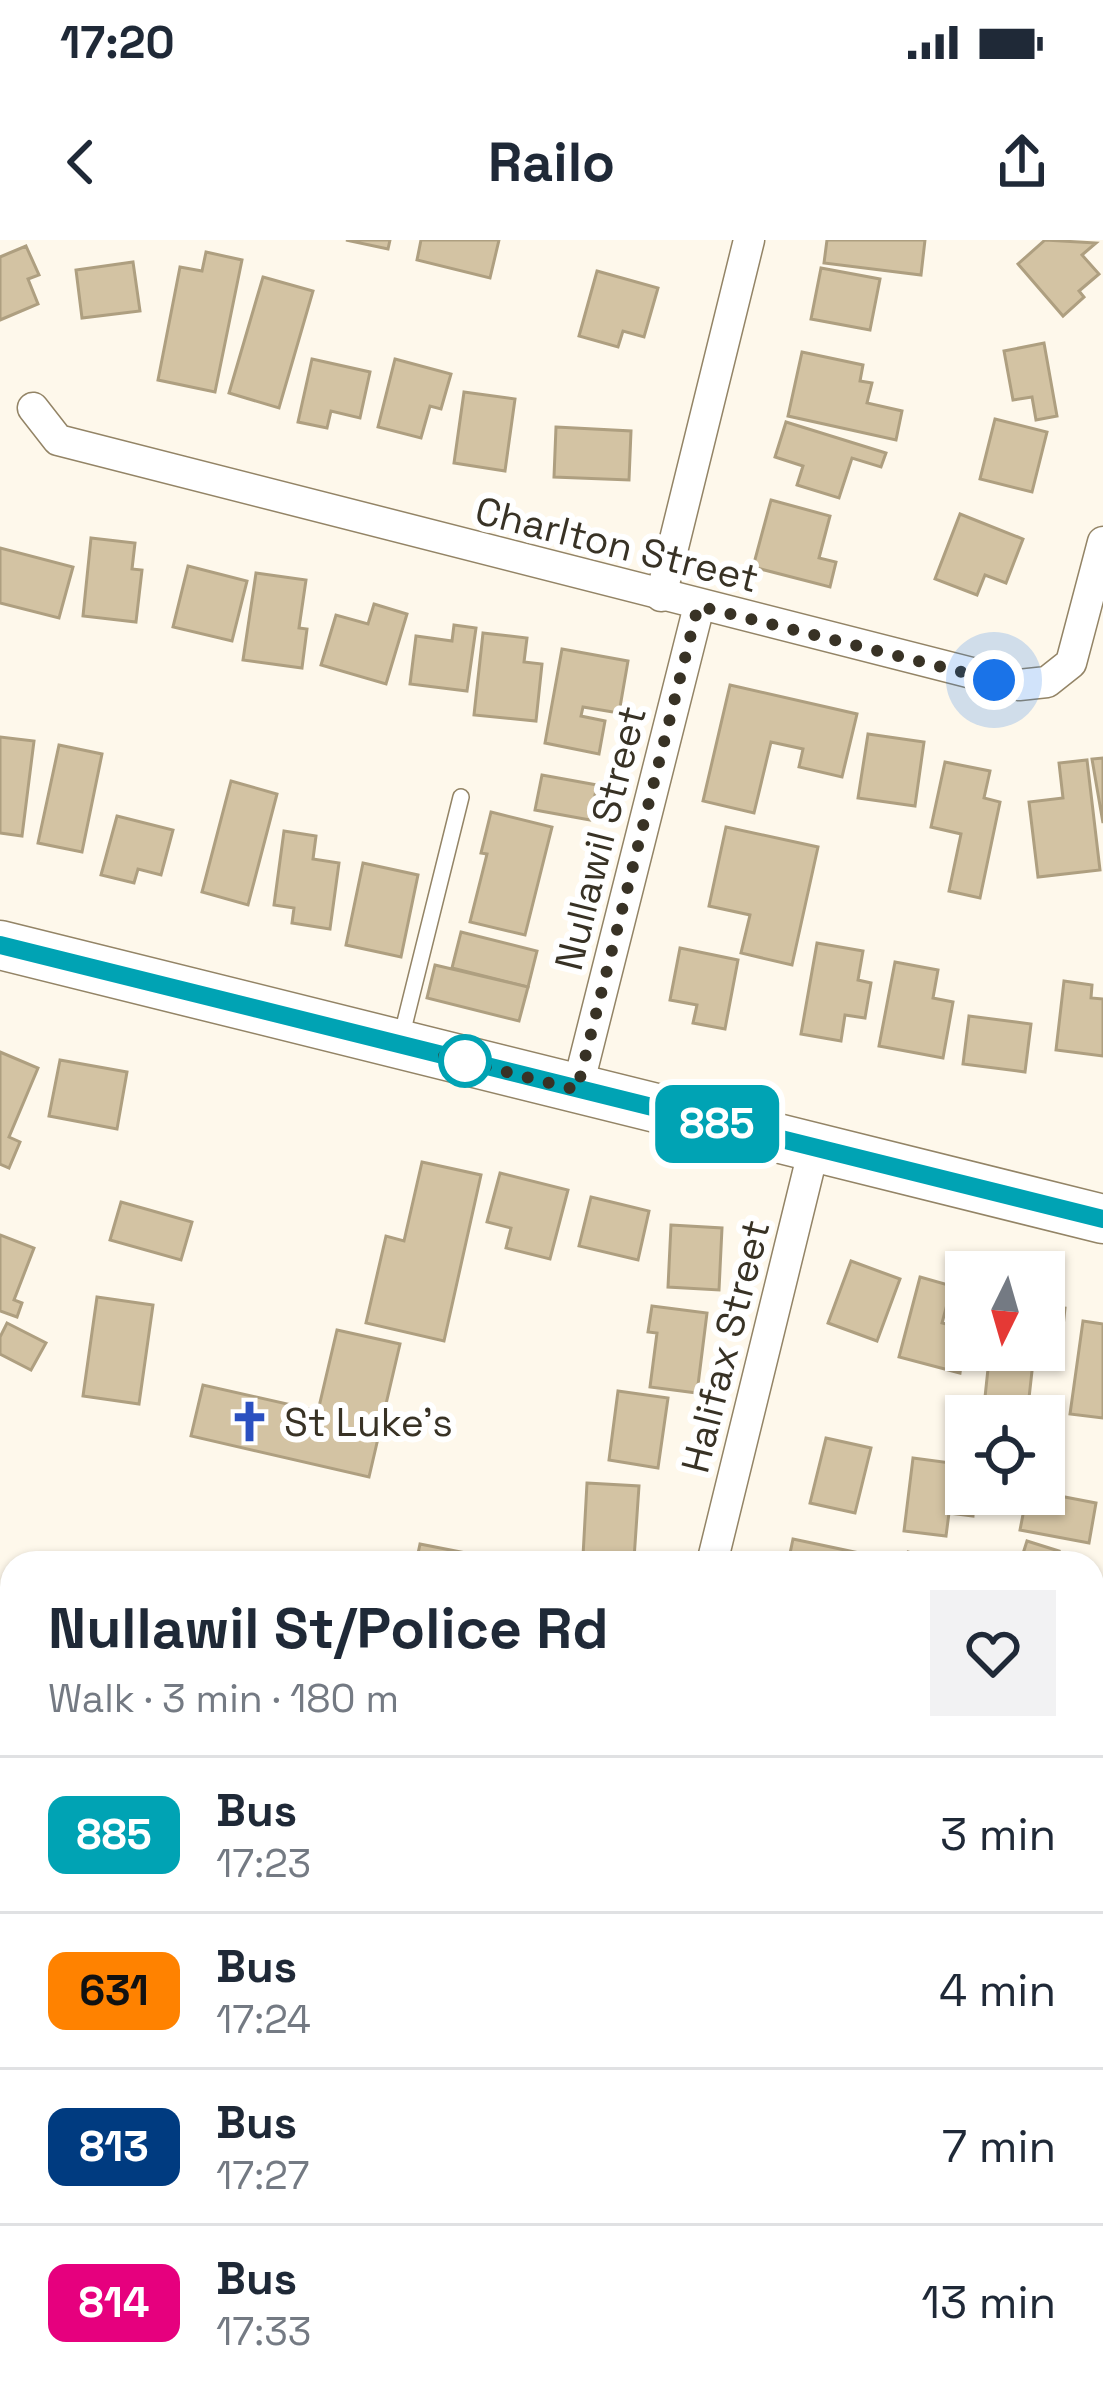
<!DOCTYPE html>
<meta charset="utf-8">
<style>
body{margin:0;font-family:"Space Grotesk",sans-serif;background:#f2f2f3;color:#1f2937;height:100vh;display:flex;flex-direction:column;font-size:45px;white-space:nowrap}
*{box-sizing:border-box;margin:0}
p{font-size:39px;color:#747a83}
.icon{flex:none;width:66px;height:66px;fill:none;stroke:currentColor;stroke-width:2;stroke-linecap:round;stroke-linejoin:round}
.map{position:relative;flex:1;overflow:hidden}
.drawer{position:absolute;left:0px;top:1311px;width:1104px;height:855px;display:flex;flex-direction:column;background:#fff;border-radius:36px 36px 0 0;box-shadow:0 3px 9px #0004}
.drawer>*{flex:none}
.badge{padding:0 24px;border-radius:18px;font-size:42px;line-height:78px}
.needle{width:78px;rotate:185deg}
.fabs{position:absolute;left:945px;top:1011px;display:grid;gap:24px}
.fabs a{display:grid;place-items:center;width:120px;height:120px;border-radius:0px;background:#fff;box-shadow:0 3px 9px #0004;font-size:60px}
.you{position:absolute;width:60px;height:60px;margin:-30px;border:9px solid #fff;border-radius:50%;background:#1a73e8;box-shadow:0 0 0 18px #1a73e833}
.map>.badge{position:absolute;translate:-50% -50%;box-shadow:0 0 0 6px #fff}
.round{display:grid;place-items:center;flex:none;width:126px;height:126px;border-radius:0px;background:#f2f2f3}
.headline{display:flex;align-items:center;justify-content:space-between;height:204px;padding:0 48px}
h1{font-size:57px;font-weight:700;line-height:90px}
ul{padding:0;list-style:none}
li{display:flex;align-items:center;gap:36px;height:156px;padding:0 48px;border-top:3px solid #e0e1e3}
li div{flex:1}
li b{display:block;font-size:45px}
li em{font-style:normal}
li .badge{min-width:132px;font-weight:700;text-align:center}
.status{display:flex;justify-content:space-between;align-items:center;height:84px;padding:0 60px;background:#fff;direction:ltr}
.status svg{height:33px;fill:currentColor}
header{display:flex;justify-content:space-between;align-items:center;height:156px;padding:0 48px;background:#fff;font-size:54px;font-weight:700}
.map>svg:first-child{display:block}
</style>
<div class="status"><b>17:20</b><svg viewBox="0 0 49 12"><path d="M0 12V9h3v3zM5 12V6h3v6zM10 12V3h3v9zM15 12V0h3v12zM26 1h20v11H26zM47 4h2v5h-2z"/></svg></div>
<header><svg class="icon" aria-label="back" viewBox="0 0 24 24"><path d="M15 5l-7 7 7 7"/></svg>Railo<svg class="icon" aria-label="share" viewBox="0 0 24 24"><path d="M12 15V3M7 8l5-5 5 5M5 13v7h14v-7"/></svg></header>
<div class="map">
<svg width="1103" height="2165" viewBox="0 0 1103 2165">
<rect width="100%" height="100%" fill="#fef8eb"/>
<g fill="#d3c3a3" stroke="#ae9f80" stroke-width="3">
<path d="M 346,0 L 390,0 L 388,9 Z"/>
<path d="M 421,0 L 499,0 L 490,38 L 417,20 Z"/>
<path d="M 827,0 L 925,0 L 921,35 L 824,23 Z"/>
<path d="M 1045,0 L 1096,3 L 1082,15 L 1099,34 L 1079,51 L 1084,57 L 1063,76 L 1018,24 Z"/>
<path d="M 26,6 L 39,35 L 28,39 L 38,64 L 0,80 L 0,17 Z"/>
<path d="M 206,12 L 242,20 L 215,152 L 158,140 L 180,27 L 202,31 Z"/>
<path d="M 133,22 L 140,71 L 82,78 L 76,30 Z"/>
<path d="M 821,28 L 880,39 L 870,90 L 811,79 Z"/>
<path d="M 597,31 L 658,48 L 644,97 L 623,91 L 618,107 L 579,96 Z"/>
<path d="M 263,37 L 313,51 L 279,168 L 229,153 Z"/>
<path d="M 1044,103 L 1057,176 L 1036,180 L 1032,157 L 1013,160 L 1004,111 Z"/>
<path d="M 802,112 L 863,125 L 860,141 L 872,143 L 867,163 L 902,171 L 896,200 L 788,176 Z"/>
<path d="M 312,119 L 370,132 L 360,178 L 331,171 L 327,188 L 298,182 Z"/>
<path d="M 395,119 L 451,134 L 441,169 L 430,166 L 421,198 L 378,187 Z"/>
<path d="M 464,152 L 515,159 L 505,231 L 454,223 Z"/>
<path d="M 995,179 L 1047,192 L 1032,252 L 980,239 Z"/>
<path d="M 786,182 L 886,213 L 881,227 L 852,218 L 839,258 L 797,245 L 803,226 L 775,217 Z"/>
<path d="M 556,187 L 631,191 L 629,240 L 554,237 Z"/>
<path d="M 771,260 L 830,276 L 819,318 L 836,322 L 830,347 L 753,327 Z"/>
<path d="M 960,274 L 1023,299 L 1006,343 L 985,335 L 977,355 L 935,339 Z"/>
<path d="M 91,298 L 135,303 L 132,329 L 142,330 L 136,382 L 83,376 Z"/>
<path d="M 0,308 L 73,327 L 59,378 L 0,363 Z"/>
<path d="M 188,326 L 247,341 L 232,401 L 173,387 Z"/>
<path d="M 256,333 L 306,340 L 299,388 L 307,389 L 302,428 L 243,420 Z"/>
<path d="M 374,364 L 407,374 L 386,444 L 321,425 L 336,375 L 368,384 Z"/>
<path d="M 454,385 L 476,388 L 467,451 L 410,444 L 416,396 L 452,401 Z"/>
<path d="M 483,393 L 527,398 L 524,422 L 542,424 L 536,481 L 474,475 Z"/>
<path d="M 562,409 L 628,421 L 619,473 L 583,467 L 581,476 L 605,481 L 599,514 L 545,503 Z"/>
<path d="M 730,445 L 857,474 L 842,537 L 799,527 L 803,509 L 771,502 L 754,573 L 703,561 Z"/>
<path d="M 868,494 L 924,502 L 915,566 L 858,558 Z"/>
<path d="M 0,497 L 34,501 L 22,596 L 0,593 Z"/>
<path d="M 59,505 L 102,514 L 82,612 L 38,603 Z"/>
<path d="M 1103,518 L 1103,583 L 1092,519 Z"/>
<path d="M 1087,520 L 1100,630 L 1038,637 L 1029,562 L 1063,558 L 1059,523 Z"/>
<path d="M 945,522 L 990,531 L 984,558 L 1000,562 L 980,658 L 949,651 L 961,594 L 931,587 Z"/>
<path d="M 542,535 L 597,545 L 590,580 L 535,570 Z"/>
<path d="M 231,541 L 277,554 L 248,665 L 202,652 Z"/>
<path d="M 491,572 L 552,587 L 525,695 L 470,682 L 487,614 L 481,613 Z"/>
<path d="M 117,576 L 173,590 L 161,635 L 138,629 L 134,643 L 101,635 Z"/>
<path d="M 726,587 L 818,607 L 792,725 L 741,713 L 750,675 L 709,666 Z"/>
<path d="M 284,591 L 316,596 L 313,619 L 339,623 L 330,689 L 292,683 L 294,668 L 274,665 Z"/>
<path d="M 363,623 L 418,635 L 401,717 L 346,705 Z"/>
<path d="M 461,692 L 537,711 L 528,747 L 452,728 Z"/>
<path d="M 817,703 L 863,711 L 858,740 L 871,743 L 865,778 L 845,775 L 841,801 L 801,794 Z"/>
<path d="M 680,708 L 738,720 L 725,789 L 693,783 L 697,765 L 670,760 Z"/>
<path d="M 895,722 L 938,730 L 933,758 L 953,762 L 943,818 L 879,806 Z"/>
<path d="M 435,725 L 528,747 L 519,781 L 427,758 Z"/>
<path d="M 1064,741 L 1092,745 L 1091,758 L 1103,759 L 1103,816 L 1056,810 Z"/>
<path d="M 969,776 L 1031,784 L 1025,832 L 963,824 Z"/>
<path d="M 0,812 L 38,828 L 9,897 L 20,902 L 9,928 L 0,924 Z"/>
<path d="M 60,820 L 127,832 L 117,889 L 49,876 Z"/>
<path d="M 422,922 L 481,935 L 444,1101 L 366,1083 L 386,996 L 404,1001 Z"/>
<path d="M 500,933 L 568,950 L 550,1019 L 506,1008 L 511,988 L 487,982 Z"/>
<path d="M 591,957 L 649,971 L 638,1020 L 579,1006 Z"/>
<path d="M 121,962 L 192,982 L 181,1020 L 110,1000 Z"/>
<path d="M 671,985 L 722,988 L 719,1050 L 668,1047 Z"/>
<path d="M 0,995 L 34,1008 L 14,1060 L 22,1063 L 17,1077 L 0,1071 Z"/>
<path d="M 851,1021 L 900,1039 L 877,1101 L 828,1083 Z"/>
<path d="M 920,1037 L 952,1046 L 942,1083 L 966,1089 L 960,1133 L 899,1117 Z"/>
<path d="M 97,1057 L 153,1065 L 139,1164 L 83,1156 Z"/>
<path d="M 652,1066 L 707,1073 L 697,1153 L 650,1147 L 657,1093 L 648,1092 Z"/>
<path d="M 1044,1066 L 1065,1068 L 1059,1125 L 1033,1122 L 1027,1176 L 983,1176 L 990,1110 L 1044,1110 Z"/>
<path d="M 1083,1081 L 1103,1084 L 1103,1178 L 1070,1174 Z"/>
<path d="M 7,1083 L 46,1103 L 31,1130 L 0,1114 L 0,1097 Z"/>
<path d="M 337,1090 L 400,1104 L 369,1237 L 191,1196 L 203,1145 L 318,1171 Z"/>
<path d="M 618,1151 L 668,1158 L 658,1228 L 609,1220 Z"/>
<path d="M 826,1198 L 871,1208 L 855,1273 L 810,1263 Z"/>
<path d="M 913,1218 L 966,1225 L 966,1254 L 975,1254 L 973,1276 L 949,1273 L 946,1296 L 904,1291 Z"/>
<path d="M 587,1243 L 639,1246 L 634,1319 L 583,1316 Z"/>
<path d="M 1044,1253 L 1096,1263 L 1089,1303 L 1020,1290 L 1027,1254 Z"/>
<path d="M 793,1299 L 859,1313 L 857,1323 L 788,1323 Z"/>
<path d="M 1027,1301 L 1059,1311 L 1055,1323 L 1020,1323 Z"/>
<path d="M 420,1304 L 486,1317 L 485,1323 L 416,1323 Z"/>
<path d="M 908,1312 L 943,1323 L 904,1323 Z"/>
<path d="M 1092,1365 L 1103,1367 L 1103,1433 L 1092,1431 Z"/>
<path d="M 12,1382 L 12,1476 L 0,1474 L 0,1440 Z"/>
<path d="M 1092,1472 L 1103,1474 L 1103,1542 L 1092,1540 Z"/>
<path d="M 1092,1562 L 1103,1563 L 1103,1620 L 1092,1618 Z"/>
<path d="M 0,1636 L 12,1638 L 9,1718 L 0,1717 Z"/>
<path d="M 1092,1656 L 1103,1658 L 1092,1727 Z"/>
<path d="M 0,1724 L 12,1726 L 12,1801 L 0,1800 Z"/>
<path d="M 1092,1899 L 1098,1900 L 1092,1953 Z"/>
<path d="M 0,2003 L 12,2007 L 0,2051 Z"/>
<path d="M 18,2154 L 79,2154 L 106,2161 L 105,2165 L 15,2165 Z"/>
<path d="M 382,2154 L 445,2154 L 442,2165 L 378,2165 Z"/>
<path d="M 540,2154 L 597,2154 L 637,2164 L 537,2165 Z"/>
<path d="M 854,2154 L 895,2154 L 894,2165 L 852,2165 Z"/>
<path d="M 914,2154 L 957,2154 L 955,2165 L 913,2165 Z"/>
</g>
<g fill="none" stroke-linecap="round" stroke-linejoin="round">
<defs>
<path id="service" d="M 401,798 L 461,557"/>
<g id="minor">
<path d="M 33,168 L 58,200 L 1019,445 L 1047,442 L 1071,423 L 1103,302"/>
<path d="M 661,356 L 749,0"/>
<path d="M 577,850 L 699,366"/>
<path d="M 712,1323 L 814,908"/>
<path d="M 0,1555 L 12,1558"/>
<path d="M 1092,1826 L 1103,1829"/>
<path d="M 183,2165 L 185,2154"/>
<path d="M 731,2165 L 734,2154"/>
</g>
<path id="primary" d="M 0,705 L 1103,979"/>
</defs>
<use href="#service" stroke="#938466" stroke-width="18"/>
<use href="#minor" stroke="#938466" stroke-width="33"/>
<use href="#primary" stroke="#938466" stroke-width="51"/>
<use href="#service" stroke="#fff" stroke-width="15"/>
<use href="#minor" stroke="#fff" stroke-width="30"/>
<use href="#primary" stroke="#fff" stroke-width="48"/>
</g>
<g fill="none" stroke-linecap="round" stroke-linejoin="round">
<defs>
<path id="line" d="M 0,705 L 1103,979"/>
</defs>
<use href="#line" stroke="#fff" stroke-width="27"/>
<use href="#line" stroke="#00a3b4" stroke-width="18"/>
<path stroke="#383225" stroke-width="12" stroke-dasharray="0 21.6" d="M 465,821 L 444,816 L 577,850 L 698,366 L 994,440"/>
</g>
<defs>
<symbol id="church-bare" viewBox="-9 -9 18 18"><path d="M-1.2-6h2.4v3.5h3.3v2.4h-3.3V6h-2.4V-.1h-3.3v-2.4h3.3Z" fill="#2b50c0" stroke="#fff" stroke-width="2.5" paint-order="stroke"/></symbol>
</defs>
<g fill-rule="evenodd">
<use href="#church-bare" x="220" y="1152" width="59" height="59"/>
</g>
<circle fill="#fff" stroke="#00a3b4" stroke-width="6" cx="465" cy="821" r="24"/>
<g text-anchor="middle" stroke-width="12" stroke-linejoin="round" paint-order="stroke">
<g font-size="39" fill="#383225" stroke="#fff">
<text transform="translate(617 304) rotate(14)" y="14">Charlton Street</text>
<text transform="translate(600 598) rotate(-76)" y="14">Nullawil Street</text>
<text transform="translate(725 1106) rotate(-76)" y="14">Halifax Street</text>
</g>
<g font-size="39" fill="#383225" stroke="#fff" text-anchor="start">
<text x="284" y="1196">St Luke's</text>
</g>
</g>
</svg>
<div class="fabs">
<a><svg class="needle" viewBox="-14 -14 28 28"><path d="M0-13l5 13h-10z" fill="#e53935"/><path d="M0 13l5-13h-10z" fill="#747a83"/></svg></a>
<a><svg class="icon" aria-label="locate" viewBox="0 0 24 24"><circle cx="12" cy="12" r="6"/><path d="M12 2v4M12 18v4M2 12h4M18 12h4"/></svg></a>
</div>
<div class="you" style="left:994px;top:440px"></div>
<b class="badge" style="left:717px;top:884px;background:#00a3b4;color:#fff">885</b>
<section class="drawer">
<div class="headline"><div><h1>Nullawil St/Police Rd</h1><p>Walk · 3 min · 180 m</p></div><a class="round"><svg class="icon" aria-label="heart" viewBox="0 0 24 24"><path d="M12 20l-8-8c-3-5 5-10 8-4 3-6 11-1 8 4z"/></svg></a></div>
<ul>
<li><span class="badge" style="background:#00a3b4;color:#fff">885</span><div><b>Bus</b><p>17:23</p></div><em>3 min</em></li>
<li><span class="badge" style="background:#ff8200;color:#111">631</span><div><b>Bus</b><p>17:24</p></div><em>4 min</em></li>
<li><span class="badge" style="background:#003b80;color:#fff">813</span><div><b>Bus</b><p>17:27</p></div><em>7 min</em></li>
<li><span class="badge" style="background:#e6007e;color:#fff">814</span><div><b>Bus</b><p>17:33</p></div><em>13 min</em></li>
</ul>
</section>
</div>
